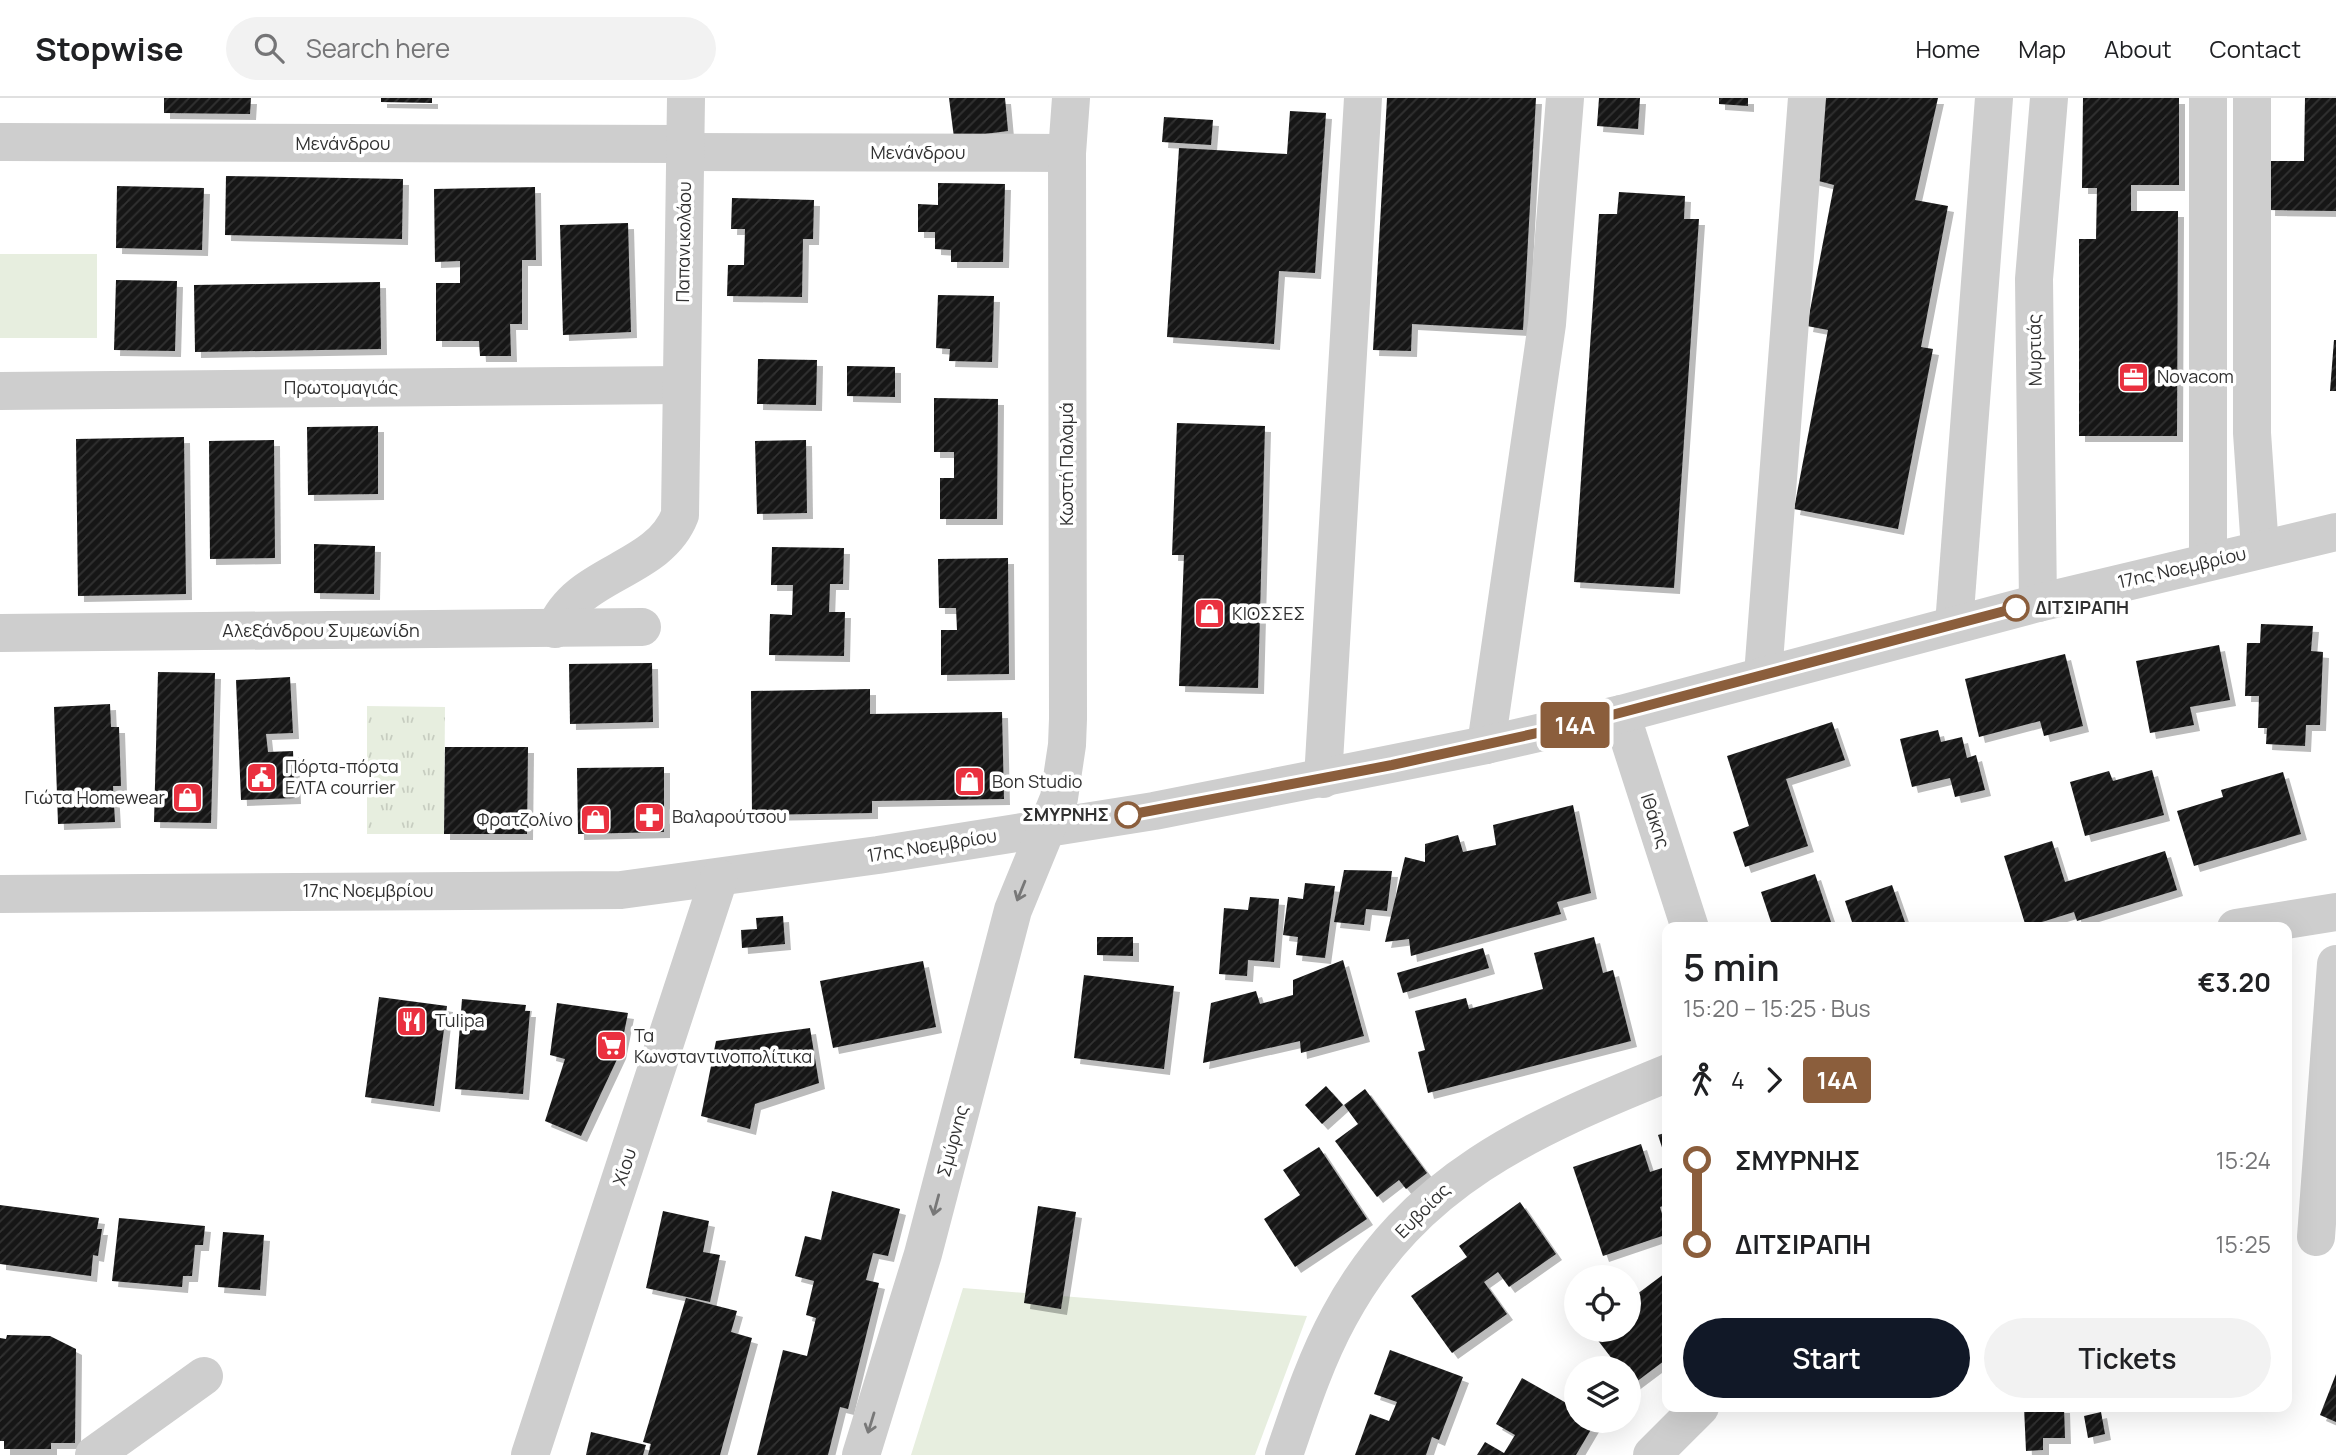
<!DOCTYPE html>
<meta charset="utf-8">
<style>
body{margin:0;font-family:Manrope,sans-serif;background:#f2f2f2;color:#202124;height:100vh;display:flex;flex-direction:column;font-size:26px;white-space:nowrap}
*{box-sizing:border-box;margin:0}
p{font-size:23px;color:#757577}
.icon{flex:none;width:38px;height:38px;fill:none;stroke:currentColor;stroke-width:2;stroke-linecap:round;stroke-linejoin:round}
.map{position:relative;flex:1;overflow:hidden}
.drawer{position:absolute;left:1662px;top:824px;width:630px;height:490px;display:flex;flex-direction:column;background:#fff;border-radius:14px;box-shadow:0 7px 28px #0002}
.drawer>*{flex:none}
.badge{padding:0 14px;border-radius:5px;font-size:24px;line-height:46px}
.buttons{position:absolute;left:1564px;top:1167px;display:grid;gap:14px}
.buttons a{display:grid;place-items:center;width:77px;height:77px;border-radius:50%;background:#fff;box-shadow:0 7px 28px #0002;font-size:35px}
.map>.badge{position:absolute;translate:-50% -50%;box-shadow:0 0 0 4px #fff}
.legs{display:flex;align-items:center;gap:10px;height:77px;padding:0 21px;font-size:23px}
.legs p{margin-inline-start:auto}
.head{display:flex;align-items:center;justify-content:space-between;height:119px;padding:0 21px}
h1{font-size:38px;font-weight:600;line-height:52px}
.primary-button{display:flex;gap:14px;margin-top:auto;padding:14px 21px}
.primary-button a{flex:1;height:80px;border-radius:42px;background:#111827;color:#fff;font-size:28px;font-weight:600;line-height:80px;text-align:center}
.primary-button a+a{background:#f2f2f2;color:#202124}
ul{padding:0 21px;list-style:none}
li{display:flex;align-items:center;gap:24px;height:84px;font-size:26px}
li i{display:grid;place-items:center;width:10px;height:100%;margin:0 9px;background:currentColor}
li i::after{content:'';width:18px;height:18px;margin:-9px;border:5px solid;border-radius:50%;background:#fff}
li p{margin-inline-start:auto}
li:first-child i{background:linear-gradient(#0000 50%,currentColor 0)}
li:last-child i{background:linear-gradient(currentColor 50%,#0000 0)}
header{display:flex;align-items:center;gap:42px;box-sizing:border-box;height:98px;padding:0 35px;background:#fff;border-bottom:2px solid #e0e0e0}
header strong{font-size:33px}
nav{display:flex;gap:38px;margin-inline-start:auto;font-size:24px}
.search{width:490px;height:63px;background:#f2f2f2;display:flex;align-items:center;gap:18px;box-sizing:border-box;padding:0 24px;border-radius:38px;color:#757577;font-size:26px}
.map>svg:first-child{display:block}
</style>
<header>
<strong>Stopwise</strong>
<div class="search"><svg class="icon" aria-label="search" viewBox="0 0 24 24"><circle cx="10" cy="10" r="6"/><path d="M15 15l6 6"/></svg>Search here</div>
<nav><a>Home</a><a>Map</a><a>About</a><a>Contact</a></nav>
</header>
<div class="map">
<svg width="2336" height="1357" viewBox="0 0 2336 1357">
<defs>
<pattern id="park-tufts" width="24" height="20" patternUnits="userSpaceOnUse" patternTransform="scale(1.75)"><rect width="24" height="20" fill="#e7eedf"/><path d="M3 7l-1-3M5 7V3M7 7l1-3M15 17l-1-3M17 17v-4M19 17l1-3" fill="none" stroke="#c7cdc0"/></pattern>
<pattern id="building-hatch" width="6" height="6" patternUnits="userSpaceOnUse" patternTransform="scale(1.75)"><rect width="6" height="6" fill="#181818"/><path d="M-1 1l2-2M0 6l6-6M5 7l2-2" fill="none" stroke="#313131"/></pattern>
<filter id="shadow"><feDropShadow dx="6" dy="6" stdDeviation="0" flood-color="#0004"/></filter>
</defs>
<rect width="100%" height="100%" fill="#fff"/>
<g fill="#e7eedf">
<rect x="0" y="156" width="97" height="84"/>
<path d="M 963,1190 L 1307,1218 L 1255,1357 L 911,1357 Z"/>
</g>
<path fill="url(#park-tufts)" d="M 367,608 L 445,609 L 444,736 L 367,736 Z"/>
<g fill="url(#building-hatch)" filter="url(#shadow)">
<path d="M 164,0 L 251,0 L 250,16 L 164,15 Z"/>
<path d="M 381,0 L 432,0 L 432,5 L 381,4 Z"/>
<path d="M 949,0 L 1005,0 L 1008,33 L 954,40 Z"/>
<path d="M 1387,0 L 1536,0 L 1523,232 L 1412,226 L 1411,253 L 1373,252 Z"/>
<path d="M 1599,0 L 1640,0 L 1638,31 L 1597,28 Z"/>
<path d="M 1719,0 L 1748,0 L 1748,8 L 1719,6 Z"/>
<path d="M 1825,0 L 1938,0 L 1915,102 L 1948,108 L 1921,249 L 1933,251 L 1898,431 L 1794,411 L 1828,232 L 1807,228 L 1834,87 L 1807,80 Z"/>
<path d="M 2083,0 L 2179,0 L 2179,87 L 2131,87 L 2131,113 L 2178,113 L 2177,338 L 2079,338 L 2079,141 L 2096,141 L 2097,90 L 2082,90 Z"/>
<path d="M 2305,0 L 2336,0 L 2336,113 L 2269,112 L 2270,63 L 2304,63 Z"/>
<path d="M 1290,13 L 1326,15 L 1315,175 L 1279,173 L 1274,246 L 1167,239 L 1179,50 L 1287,56 Z"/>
<path d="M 1164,19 L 1213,22 L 1211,47 L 1162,44 Z"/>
<path d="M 226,78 L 403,81 L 402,141 L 225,137 Z"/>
<path d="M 938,85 L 1005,86 L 1003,164 L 951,164 L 951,152 L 935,151 L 935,134 L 918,134 L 918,106 L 938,107 Z"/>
<path d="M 117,88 L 204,90 L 202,152 L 116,150 Z"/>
<path d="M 535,89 L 536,162 L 522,162 L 522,226 L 510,226 L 511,258 L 480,258 L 479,243 L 436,243 L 436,185 L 460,185 L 460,163 L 435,164 L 434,91 Z"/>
<path d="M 1619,94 L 1685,98 L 1684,121 L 1699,121 L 1674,490 L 1574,484 L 1599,116 L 1617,116 Z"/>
<path d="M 732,100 L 814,102 L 813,141 L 803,141 L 802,199 L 727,198 L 728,167 L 744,167 L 745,131 L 731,131 Z"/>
<path d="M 628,125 L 631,234 L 563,237 L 560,127 Z"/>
<path d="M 116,182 L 177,183 L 175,253 L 114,252 Z"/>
<path d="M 380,184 L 381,251 L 195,254 L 194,187 Z"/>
<path d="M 938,197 L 994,198 L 992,264 L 949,263 L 950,251 L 936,250 Z"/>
<path d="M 2334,242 L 2336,242 L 2336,293 L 2330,293 Z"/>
<path d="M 758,261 L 817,262 L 816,307 L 757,306 Z"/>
<path d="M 847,268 L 895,269 L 895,299 L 847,298 Z"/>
<path d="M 934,300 L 998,301 L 997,421 L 940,421 L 940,380 L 954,380 L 954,354 L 934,354 Z"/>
<path d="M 1177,325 L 1265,328 L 1258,590 L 1179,588 L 1184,457 L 1172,457 Z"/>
<path d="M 378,328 L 378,396 L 308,397 L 307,329 Z"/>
<path d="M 184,339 L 186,496 L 78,498 L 76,341 Z"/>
<path d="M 274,342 L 275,460 L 210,461 L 209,343 Z"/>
<path d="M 806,342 L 807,415 L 757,416 L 755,343 Z"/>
<path d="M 314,446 L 375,448 L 374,496 L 314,495 Z"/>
<path d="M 772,449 L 844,450 L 843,486 L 830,486 L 829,514 L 845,514 L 844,558 L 769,557 L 770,516 L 792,517 L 793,487 L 771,487 Z"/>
<path d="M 1008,460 L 1009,576 L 941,577 L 941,532 L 957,532 L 956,510 L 939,510 L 938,461 Z"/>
<path d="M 2261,526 L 2313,528 L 2311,553 L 2323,554 L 2320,627 L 2306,627 L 2305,648 L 2266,646 L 2267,630 L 2258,630 L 2259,598 L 2245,598 L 2247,545 L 2260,545 Z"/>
<path d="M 2219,547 L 2230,602 L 2190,609 L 2194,627 L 2150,635 L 2136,563 Z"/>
<path d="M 2065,556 L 2083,628 L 2044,638 L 2040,623 L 1979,639 L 1965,581 Z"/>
<path d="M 652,565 L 653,624 L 570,626 L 569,566 Z"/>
<path d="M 158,574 L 215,575 L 211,725 L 154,724 Z"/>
<path d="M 290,579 L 293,635 L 266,636 L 268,654 L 293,653 L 295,700 L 241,702 L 236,582 Z"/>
<path d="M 870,591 L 870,616 L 1002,614 L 1004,701 L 872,703 L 872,715 L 752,717 L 751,593 Z"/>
<path d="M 110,606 L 111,629 L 119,629 L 121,688 L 113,688 L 115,724 L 58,726 L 54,609 Z"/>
<path d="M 1832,624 L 1845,662 L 1786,681 L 1808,748 L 1745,769 L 1733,734 L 1749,728 L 1727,658 Z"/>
<path d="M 1938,632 L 1941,644 L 1962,639 L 1967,660 L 1976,657 L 1985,692 L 1955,699 L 1950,680 L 1912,689 L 1900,641 Z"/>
<path d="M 445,649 L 528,649 L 527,736 L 444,736 Z"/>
<path d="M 664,669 L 664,734 L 578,736 L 577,670 Z"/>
<path d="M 2152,672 L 2164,717 L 2085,738 L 2070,684 L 2109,673 L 2113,683 Z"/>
<path d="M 2283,674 L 2301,736 L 2194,768 L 2177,713 L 2223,699 L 2221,692 Z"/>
<path d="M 1573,707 L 1591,795 L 1557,804 L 1561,816 L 1411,858 L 1409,841 L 1385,844 L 1405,759 L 1425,764 L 1425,746 L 1458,737 L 1463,754 L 1496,747 L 1493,727 Z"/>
<path d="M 2052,743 L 2065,784 L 2165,753 L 2177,792 L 2077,823 L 2074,814 L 2026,829 L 2004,758 Z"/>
<path d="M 1344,772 L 1392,773 L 1387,813 L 1366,811 L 1364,827 L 1334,824 Z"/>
<path d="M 1815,776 L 1833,830 L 1773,830 L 1761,794 Z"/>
<path d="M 1305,785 L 1335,788 L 1325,860 L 1296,857 L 1298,839 L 1283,837 L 1288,799 L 1303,801 Z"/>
<path d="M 1892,787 L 1907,830 L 1854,830 L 1845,803 Z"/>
<path d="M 1250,799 L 1279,801 L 1274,864 L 1248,862 L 1247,878 L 1219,876 L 1224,810 L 1248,812 Z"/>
<path d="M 783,818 L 785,846 L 742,850 L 741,832 L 757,831 L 756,820 Z"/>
<path d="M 1097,839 L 1133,839 L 1133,858 L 1097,857 Z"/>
<path d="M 1594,839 L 1603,875 L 1613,872 L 1631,943 L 1428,995 L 1418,954 L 1425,952 L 1415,913 L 1466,900 L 1469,911 L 1543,891 L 1534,855 Z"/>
<path d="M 1483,850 L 1489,870 L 1403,895 L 1397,875 Z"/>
<path d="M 1343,862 L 1364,938 L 1301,955 L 1300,943 L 1203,965 L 1211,905 L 1256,893 L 1260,906 L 1293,897 L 1293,882 Z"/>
<path d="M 923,863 L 936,929 L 833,950 L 820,883 Z"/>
<path d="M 1084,877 L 1174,888 L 1164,971 L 1074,960 Z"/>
<path d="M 379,899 L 447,908 L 434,1008 L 365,999 Z"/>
<path d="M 462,901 L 526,907 L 525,913 L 530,913 L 523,996 L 455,991 Z"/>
<path d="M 557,905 L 628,915 L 620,955 L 581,1038 L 545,1023 L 565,961 L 550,957 Z"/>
<path d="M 810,930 L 819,985 L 755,1006 L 750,1031 L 701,1018 L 716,943 Z"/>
<path d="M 1326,988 L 1343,1007 L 1322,1026 L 1305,1007 Z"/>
<path d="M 1365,991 L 1427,1075 L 1406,1091 L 1399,1082 L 1377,1099 L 1335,1043 L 1358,1026 L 1344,1007 Z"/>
<path d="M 1668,1034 L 1668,1064 L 1667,1065 L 1658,1037 Z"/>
<path d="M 1641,1046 L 1650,1074 L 1668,1068 L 1668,1106 L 1660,1109 L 1668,1136 L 1603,1158 L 1573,1069 Z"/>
<path d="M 1319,1049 L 1367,1121 L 1295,1169 L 1264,1121 L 1300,1097 L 1283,1072 Z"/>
<path d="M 832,1093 L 900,1111 L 888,1158 L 873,1155 L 866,1182 L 879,1185 L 848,1311 L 840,1309 L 828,1357 L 757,1357 L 783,1252 L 807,1258 L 816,1220 L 806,1217 L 814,1183 L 795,1178 L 805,1138 L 821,1142 Z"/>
<path d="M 1520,1104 L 1556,1156 L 1509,1189 L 1498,1174 L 1484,1184 L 1507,1216 L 1452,1255 L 1411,1198 L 1467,1159 L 1459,1148 Z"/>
<path d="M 0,1107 L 99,1120 L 97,1131 L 102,1131 L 98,1158 L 93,1157 L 91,1178 L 0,1166 Z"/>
<path d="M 1038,1108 L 1076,1114 L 1061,1211 L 1024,1205 Z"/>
<path d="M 663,1113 L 709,1123 L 703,1154 L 720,1157 L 710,1204 L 646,1190 Z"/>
<path d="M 119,1120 L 205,1128 L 203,1147 L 195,1147 L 192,1178 L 183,1178 L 182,1189 L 112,1183 Z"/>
<path d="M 223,1134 L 264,1137 L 260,1192 L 218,1189 Z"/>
<path d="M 1668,1173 L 1668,1260 L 1632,1287 L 1629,1270 L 1619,1270 L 1590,1232 L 1629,1232 L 1629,1202 Z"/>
<path d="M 686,1200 L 737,1213 L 731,1234 L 752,1240 L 720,1357 L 648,1357 L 651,1346 L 643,1344 Z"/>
<path d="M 7,1237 L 50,1238 L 76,1251 L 75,1345 L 51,1345 L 51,1351 L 4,1351 L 4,1343 L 0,1343 L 0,1240 L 6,1241 Z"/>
<path d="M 1390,1252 L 1463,1279 L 1439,1342 L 1432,1339 L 1426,1357 L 1355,1357 L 1370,1316 L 1389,1323 L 1397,1304 L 1374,1296 Z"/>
<path d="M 2336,1276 L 2336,1324 L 2320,1317 Z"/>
<path d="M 1522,1280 L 1577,1311 L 1577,1323 L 1596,1323 L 1576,1357 L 1477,1357 L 1485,1344 L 1504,1355 L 1515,1337 L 1496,1326 Z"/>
<path d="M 2024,1309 L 2064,1309 L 2065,1340 L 2043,1340 L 2043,1352 L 2026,1353 Z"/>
<path d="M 2101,1314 L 2105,1336 L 2088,1340 L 2084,1318 Z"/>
<path d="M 591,1334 L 646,1347 L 643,1357 L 586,1357 Z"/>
</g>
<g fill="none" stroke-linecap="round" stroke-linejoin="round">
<g stroke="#cecece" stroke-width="38">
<path d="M 2252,0 L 2252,335 L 2260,451"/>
<path d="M 0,44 L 685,46"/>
<path d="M 685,54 L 1067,55"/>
<path d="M 0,293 L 681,287"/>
<path d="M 2208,463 L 2208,0"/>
<path d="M 2038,505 L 2034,181 L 2049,0"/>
<path d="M 1954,527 L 1994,0"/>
<path d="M 555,531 C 578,473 658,474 680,417 L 686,0"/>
<path d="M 0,535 L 642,529"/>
<path d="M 1763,577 L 1807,0"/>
<path d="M 1621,616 L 1690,830"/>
<path d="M 1486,647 L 1547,226 L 1565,0"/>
<path d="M 1323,681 L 1363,0"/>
<path d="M 0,796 L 621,792 L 878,757 L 1154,713 L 1486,647 L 1621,616 L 2038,505 L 2336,434"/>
<path d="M 2236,830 L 2336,814"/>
<path d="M 2316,1139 L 2336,866"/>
<path d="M 94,1357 L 204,1278"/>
<path d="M 530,1357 L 719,780"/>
<path d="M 861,1357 L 923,1156 L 1013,812 L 1059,700 L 1067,647 L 1068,621 L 1067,55 L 1071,0"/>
<path d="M 1284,1357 C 1300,1310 1315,1263 1339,1219 C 1413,1081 1531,1031 1668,975"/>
<path d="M 1652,1357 L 1700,1309"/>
</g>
</g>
<defs><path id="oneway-shaft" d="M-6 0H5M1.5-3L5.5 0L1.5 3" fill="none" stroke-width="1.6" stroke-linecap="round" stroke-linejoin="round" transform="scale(1.75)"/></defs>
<g stroke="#787878">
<use href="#oneway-shaft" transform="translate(1021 793) rotate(112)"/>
<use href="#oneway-shaft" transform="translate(936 1107) rotate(105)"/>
<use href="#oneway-shaft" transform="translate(871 1325) rotate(107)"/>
</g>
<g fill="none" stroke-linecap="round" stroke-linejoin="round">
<defs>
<path id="line-1" d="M 1128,717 L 1392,667 L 1574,627 L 2016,510"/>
</defs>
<use href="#line-1" stroke="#fff" stroke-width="16"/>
<use href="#line-1" stroke="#8b5e3c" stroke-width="10"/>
</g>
<defs>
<symbol id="office-square" viewBox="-11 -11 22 22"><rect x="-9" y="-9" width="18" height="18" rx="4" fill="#ea303f" stroke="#fff"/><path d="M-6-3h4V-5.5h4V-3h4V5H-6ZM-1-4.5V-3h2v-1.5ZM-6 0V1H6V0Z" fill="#fff"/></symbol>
<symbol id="shop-square" viewBox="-11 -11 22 22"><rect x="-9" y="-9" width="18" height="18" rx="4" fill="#ea303f" stroke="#fff"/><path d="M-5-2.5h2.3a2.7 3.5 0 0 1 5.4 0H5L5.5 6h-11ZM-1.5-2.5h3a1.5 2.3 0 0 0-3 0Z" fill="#fff"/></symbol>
<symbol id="civic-square" viewBox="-11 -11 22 22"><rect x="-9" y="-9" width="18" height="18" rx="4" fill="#ea303f" stroke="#fff"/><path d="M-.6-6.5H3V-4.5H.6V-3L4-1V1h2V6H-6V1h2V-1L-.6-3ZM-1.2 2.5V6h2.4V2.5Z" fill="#fff"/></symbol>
<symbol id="pharmacy-square" viewBox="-11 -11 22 22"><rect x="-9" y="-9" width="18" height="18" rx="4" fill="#ea303f" stroke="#fff"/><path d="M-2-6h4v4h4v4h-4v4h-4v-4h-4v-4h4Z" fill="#fff"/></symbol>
<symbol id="restaurant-square" viewBox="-11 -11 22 22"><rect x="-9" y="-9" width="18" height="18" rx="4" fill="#ea303f" stroke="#fff"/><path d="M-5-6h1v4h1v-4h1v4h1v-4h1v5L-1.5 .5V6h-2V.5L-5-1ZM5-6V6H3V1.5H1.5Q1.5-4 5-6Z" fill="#fff"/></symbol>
<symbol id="supermarket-square" viewBox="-11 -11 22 22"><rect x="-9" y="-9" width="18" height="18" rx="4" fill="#ea303f" stroke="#fff"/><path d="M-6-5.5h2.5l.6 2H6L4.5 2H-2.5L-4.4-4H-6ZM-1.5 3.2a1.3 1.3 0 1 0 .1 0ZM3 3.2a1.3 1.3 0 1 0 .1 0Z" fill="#fff"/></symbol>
</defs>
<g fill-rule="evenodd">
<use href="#office-square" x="2116" y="262" width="35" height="35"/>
<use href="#shop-square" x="1192" y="498" width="35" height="35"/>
<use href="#civic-square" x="244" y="662" width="35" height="35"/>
<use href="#shop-square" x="952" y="666" width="35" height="35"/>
<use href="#shop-square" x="170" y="682" width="35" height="35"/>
<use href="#pharmacy-square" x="632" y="702" width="35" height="35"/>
<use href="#shop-square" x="578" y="704" width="35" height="35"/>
<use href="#restaurant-square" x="394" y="906" width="35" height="35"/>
<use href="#supermarket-square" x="594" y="930" width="35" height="35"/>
</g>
<g fill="#fff" stroke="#8b5e3c" stroke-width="3.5">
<circle cx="2016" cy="510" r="12"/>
<circle cx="1128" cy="717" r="12"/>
</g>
<g text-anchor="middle" stroke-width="7" stroke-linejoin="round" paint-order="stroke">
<g font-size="18" fill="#313131" stroke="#fff">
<text x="343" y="52">Μενάνδρου</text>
<text x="918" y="61">Μενάνδρου</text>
<text transform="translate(684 144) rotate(-89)" y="6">Παπανικολάου</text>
<text transform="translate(2035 252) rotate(-91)" y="6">Μυρτιάς</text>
<text x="341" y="296">Πρωτομαγιάς</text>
<text transform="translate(1067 366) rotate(-90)" y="6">Κωστή Παλαμά</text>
<text transform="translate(2182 470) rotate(-13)" y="6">17ης Νοεμβρίου</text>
<text x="321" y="539">Αλεξάνδρου Συμεωνίδη</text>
<text transform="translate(1655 723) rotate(72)" y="6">Ιθάκης</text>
<text transform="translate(932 748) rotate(-9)" y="6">17ης Νοεμβρίου</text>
<text x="368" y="799">17ης Νοεμβρίου</text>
<text transform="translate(953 1043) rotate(-75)" y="6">Σμύρνης</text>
<text transform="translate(625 1069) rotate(-72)" y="6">Χίου</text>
<text transform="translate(1423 1113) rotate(-45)" y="6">Ευβοίας</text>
</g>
<g font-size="18" fill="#313131" stroke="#fff" text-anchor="start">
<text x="2157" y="285">Novacom</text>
<text x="1232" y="522">ΚΙΟΣΣΕΣ</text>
<text x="285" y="675">Πόρτα-πόρτα<tspan x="285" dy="21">ΕΛΤΑ courrier</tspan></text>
<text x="992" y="690">Bon Studio</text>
<text x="165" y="706" text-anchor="end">Γιώτα Homewear</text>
<text x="672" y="725">Βαλαρούτσου</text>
<text x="573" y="728" text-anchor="end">Φρατζολίνο</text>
<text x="435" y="929">Tulipa</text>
<text x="634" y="944">Τα<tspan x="634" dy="21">Κωνσταντινοπολίτικα</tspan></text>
</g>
<g font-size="18" font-weight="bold" fill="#313131" stroke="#fff" text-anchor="start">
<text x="2035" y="516">ΔΙΤΣΙΡΑΠΗ</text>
<text x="1109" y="723" text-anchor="end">ΣΜΥΡΝΗΣ</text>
</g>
</g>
</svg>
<div class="buttons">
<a><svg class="icon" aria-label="locate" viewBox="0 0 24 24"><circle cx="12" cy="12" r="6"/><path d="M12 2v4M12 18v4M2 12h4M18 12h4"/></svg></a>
<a><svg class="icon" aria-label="layers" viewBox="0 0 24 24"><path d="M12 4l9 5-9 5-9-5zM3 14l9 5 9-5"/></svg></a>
</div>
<b class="badge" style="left:1575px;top:627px;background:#8b5e3c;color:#fff">14Α</b>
<section class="drawer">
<div class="head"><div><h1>5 min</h1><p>15:20 – 15:25 · Bus</p></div><b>€3.20</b></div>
<div class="legs"><svg class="icon" aria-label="walk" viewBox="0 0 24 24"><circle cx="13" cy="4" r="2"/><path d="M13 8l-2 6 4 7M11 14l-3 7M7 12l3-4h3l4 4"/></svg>4<svg class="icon" aria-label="forward" viewBox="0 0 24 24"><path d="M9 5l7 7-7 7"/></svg><b class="badge" style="background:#8b5e3c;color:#fff">14Α</b></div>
<ul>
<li><i style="color:#8b5e3c"></i><b>ΣΜΥΡΝΗΣ</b><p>15:24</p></li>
<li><i style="color:#8b5e3c"></i><b>ΔΙΤΣΙΡΑΠΗ</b><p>15:25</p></li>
</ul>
<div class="primary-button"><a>Start</a><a>Tickets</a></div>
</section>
</div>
